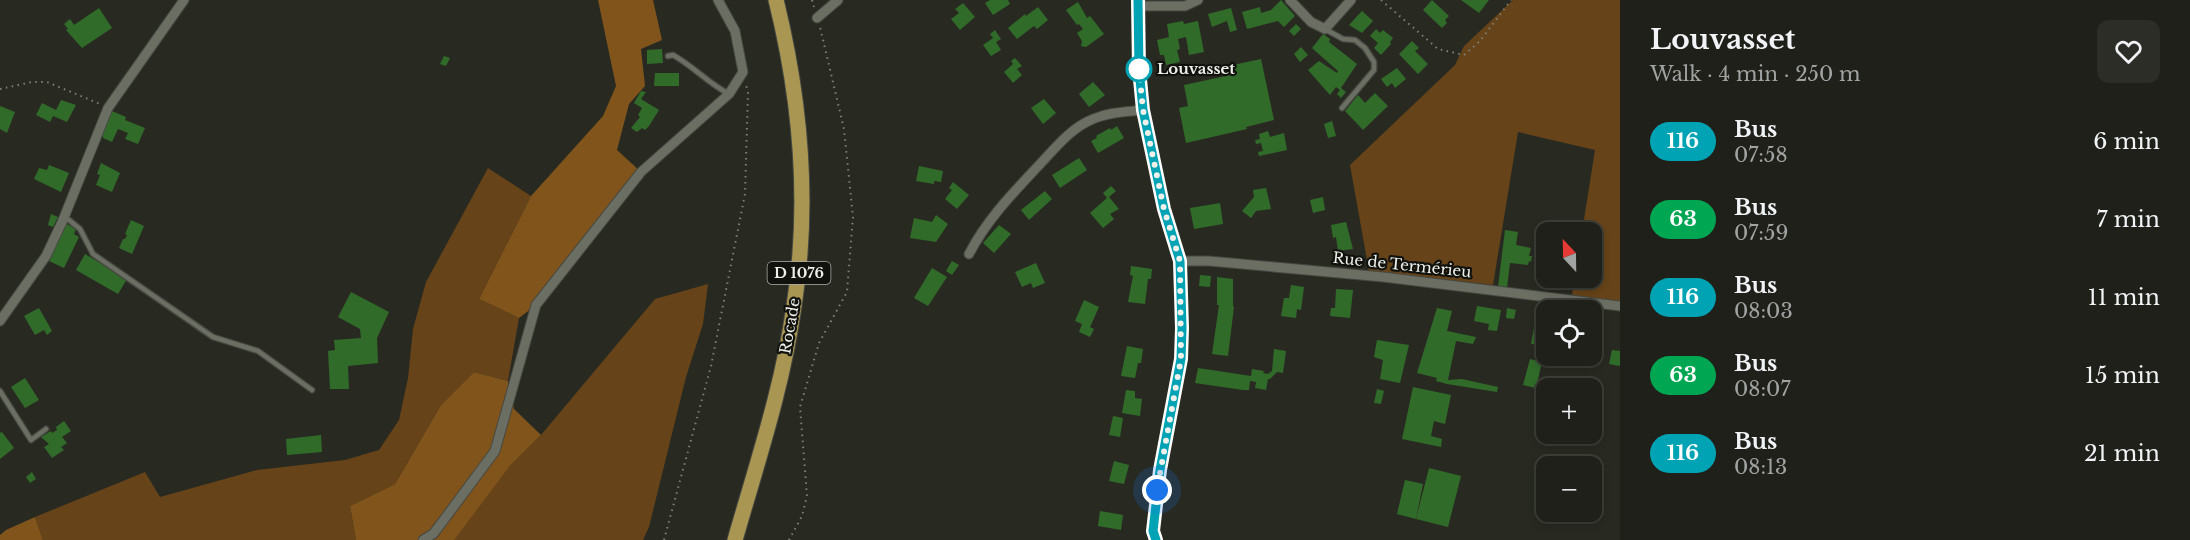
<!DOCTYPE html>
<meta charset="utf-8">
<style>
body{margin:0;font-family:"Libre Baskerville",serif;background:#2b2d26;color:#f1f3f6;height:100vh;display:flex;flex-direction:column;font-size:22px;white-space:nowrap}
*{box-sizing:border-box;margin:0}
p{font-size:20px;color:#a1a3a2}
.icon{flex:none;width:33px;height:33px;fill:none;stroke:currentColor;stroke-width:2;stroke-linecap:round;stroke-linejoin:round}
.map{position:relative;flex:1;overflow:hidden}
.side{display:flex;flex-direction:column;background:#1e2019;width:570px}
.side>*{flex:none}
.badge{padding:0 12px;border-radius:20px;font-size:21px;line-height:39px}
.needle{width:39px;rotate:338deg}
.tools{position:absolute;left:1536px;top:222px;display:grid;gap:12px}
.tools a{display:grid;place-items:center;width:66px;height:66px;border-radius:12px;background:#1e2019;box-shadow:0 3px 9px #0003,0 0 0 2px #3c3e38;font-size:30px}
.you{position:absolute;width:30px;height:30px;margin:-15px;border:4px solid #fff;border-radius:50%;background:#1a73e8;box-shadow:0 0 0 9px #1a73e833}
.map>.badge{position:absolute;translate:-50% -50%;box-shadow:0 0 0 3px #fff}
.round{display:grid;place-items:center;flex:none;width:63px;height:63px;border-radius:12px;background:#2b2d26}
.summary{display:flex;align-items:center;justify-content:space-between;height:102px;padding:0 30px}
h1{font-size:28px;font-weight:700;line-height:45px}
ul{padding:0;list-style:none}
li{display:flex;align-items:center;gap:18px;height:78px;padding:0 30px}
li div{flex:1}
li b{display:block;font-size:22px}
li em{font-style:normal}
li .badge{min-width:66px;font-weight:700;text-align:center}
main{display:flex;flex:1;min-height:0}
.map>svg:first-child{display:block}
</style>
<main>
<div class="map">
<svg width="1620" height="540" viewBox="0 0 1620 540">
<rect width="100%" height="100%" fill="#282a21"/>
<g fill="#664318">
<path d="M 1513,0 L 1620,0 L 1620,302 L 1572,296 L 1574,278 L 1592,278 L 1592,232 L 1582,232 L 1595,150 L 1518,132 L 1493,285 L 1369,271 L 1350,165 L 1455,65 L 1464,46 Z"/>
<path d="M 488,168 L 531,196 L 479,299 L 519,318 L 508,381 L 474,372 L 441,405 L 395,484 L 350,506 L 356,540 L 43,540 L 35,517 L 145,472 L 160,497 L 257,470 L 345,460 L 379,450 L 399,420 L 408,378 L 413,329 L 426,282 Z"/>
<path d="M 708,284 L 703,324 L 686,377 L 649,527 L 643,540 L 453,540 L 510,466 L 541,435 L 655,299 Z"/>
</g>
<g fill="#81541b">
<path d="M 598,0 L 653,0 L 662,40 L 641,49 L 645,86 L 629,104 L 617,150 L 641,172 L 536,305 L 519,318 L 479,299 L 531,196 L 603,116 L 616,86 Z"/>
<path d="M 474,372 L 508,381 L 514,409 L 541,435 L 510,466 L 454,540 L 356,540 L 350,506 L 395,484 L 441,405 Z"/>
<path d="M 35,517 L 43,540 L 0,540 L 0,535 L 6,530 Z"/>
</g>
<g fill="#316b2a">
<path d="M 990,0 L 1008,0 L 1010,4 L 993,15 L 985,3 Z"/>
<path d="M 1281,0 L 1295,16 L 1284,27 L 1278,21 L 1247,29 L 1242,12 L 1260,7 L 1261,13 L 1271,10 Z"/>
<path d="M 1432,0 L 1449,16 L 1445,20 L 1447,23 L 1442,28 L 1423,10 Z"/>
<path d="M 1461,0 L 1489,0 L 1479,13 Z"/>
<path d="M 1078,2 L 1087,18 L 1090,16 L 1104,34 L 1086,47 L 1081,46 L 1082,41 L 1077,33 L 1083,29 L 1079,24 L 1077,25 L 1066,10 Z"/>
<path d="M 963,3 L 975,17 L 960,30 L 951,19 L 959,13 L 955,9 Z"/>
<path d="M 1038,7 L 1048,20 L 1037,29 L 1034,26 L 1017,39 L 1008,28 L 1025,14 L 1026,16 Z"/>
<path d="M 99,8 L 112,28 L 82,48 L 66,30 L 68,29 L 64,24 L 70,19 L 74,25 Z"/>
<path d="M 1231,8 L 1237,30 L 1230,32 L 1227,21 L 1212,27 L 1208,14 Z"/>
<path d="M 1362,11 L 1373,21 L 1362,33 L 1349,25 Z"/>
<path d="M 1183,21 L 1184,24 L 1198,21 L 1204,52 L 1189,55 L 1186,37 L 1178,39 L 1180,49 L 1177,50 L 1180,62 L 1166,65 L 1164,55 L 1160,55 L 1157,40 L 1169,37 L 1167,24 Z"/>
<path d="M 1296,24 L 1301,29 L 1294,36 L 1289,31 Z"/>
<path d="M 1376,29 L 1380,33 L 1383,30 L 1393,38 L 1390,42 L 1391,44 L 1381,55 L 1374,48 L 1378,43 L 1370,36 Z"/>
<path d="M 995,30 L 1001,39 L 996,42 L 1001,50 L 991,56 L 983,45 L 993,38 L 990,34 Z"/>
<path d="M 1323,34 L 1330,39 L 1329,42 L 1357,64 L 1341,88 L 1346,92 L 1341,98 L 1337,94 L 1340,90 L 1336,87 L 1330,95 L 1308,70 L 1319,61 L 1337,73 L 1338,71 L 1312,48 Z"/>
<path d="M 1412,41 L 1419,48 L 1415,51 L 1428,64 L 1418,74 L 1399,54 Z"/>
<path d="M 1301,47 L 1308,55 L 1300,62 L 1294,54 Z"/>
<path d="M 662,49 L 663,63 L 647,64 L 647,50 Z"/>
<path d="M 444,56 L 450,58 L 446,66 L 440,64 Z"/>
<path d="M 1015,58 L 1022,66 L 1017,69 L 1022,75 L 1013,83 L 1004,72 L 1013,64 L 1011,61 Z"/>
<path d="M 1261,59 L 1274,120 L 1246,127 L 1247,129 L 1186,143 L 1179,108 L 1188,106 L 1184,85 L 1235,74 L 1233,65 Z"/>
<path d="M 1397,68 L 1406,79 L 1395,88 L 1392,83 L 1387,87 L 1381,79 Z"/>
<path d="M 655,73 L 679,73 L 679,86 L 654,86 Z"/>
<path d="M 1093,82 L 1105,95 L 1089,107 L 1079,94 Z"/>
<path d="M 641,91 L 646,92 L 641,99 L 659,110 L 649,126 L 645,130 L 642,128 L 637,132 L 631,128 L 640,117 L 638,115 L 642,108 L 634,103 Z"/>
<path d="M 1375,93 L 1388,106 L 1363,130 L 1345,111 L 1358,95 L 1365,103 Z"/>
<path d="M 1044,99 L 1056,113 L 1043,124 L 1031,108 Z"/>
<path d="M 61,100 L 76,105 L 67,122 L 53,116 L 50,122 L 36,115 L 42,103 L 56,110 Z"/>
<path d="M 0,106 L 15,112 L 7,133 L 0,129 Z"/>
<path d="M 112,111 L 126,117 L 125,120 L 145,128 L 138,144 L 125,139 L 128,133 L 118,129 L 112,142 L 103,138 L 102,133 Z"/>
<path d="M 1332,121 L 1336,136 L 1328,138 L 1324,124 Z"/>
<path d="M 1117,126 L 1124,138 L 1098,153 L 1091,141 L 1097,138 L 1096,136 L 1110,128 L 1111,130 Z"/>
<path d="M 1268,131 L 1270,137 L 1284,133 L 1287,150 L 1259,156 L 1258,152 L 1263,151 L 1261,143 L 1256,144 L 1255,140 L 1260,139 L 1259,134 Z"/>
<path d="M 1079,158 L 1087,170 L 1060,188 L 1052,175 Z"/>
<path d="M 101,163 L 120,173 L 112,192 L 96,185 L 100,175 L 97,174 Z"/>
<path d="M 49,165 L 69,173 L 61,192 L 34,179 L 39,168 L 47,170 Z"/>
<path d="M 919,166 L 943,171 L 941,182 L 934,181 L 934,184 L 916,181 Z"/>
<path d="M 953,182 L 969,195 L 957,209 L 945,199 L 952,190 L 949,188 Z"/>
<path d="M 1111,186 L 1116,191 L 1109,197 L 1119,209 L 1110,214 L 1114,219 L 1103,228 L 1090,213 L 1107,198 L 1103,193 Z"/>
<path d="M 1266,188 L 1271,209 L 1256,211 L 1251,218 L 1242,211 L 1254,197 L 1253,190 Z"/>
<path d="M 1045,191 L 1052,199 L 1029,220 L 1021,210 Z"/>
<path d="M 1323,197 L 1325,210 L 1313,213 L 1310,200 Z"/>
<path d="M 1220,203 L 1223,224 L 1194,229 L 1190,208 Z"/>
<path d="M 51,214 L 58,217 L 53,227 L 48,225 Z"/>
<path d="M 936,215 L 948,224 L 936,242 L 910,238 L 914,218 L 932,222 Z"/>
<path d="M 131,220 L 144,226 L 132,254 L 119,248 L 123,239 L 125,239 L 127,235 L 125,234 Z"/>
<path d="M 1346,222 L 1353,249 L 1338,251 L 1336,237 L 1333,238 L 1331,225 Z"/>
<path d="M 65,223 L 76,229 L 74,234 L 79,237 L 64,268 L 49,261 Z"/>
<path d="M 999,225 L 1011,234 L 994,253 L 983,243 Z"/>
<path d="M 1505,230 L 1518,232 L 1516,245 L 1531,248 L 1529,256 L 1532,256 L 1531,262 L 1529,261 L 1528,265 L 1510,263 L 1507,288 L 1498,287 Z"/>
<path d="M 85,254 L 127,279 L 118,294 L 76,270 Z"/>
<path d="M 952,261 L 959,265 L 952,275 L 946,271 Z"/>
<path d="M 1036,263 L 1045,283 L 1033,288 L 1031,283 L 1022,287 L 1015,272 Z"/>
<path d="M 1131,266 L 1152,269 L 1151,279 L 1148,279 L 1145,304 L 1128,302 L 1133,276 L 1130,275 Z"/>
<path d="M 932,268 L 947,277 L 928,306 L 914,298 Z"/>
<path d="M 1200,275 L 1211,276 L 1210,287 L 1199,286 Z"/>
<path d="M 1217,277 L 1233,279 L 1233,306 L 1234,307 L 1228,356 L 1212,354 L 1219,305 L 1217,305 Z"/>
<path d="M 1291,285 L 1304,287 L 1301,310 L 1297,309 L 1296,318 L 1281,316 L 1284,298 L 1289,298 Z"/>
<path d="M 1336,289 L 1353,290 L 1350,318 L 1330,316 L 1331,308 L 1335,308 Z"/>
<path d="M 351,292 L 389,312 L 377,338 L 378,363 L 348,366 L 349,389 L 330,389 L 328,351 L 335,350 L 334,340 L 361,338 L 360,329 L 338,317 Z"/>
<path d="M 1084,300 L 1099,307 L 1090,327 L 1094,329 L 1090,337 L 1079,332 L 1082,324 L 1075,321 Z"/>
<path d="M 1477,306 L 1501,310 L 1497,331 L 1488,330 L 1489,324 L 1474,321 Z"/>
<path d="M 39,308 L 52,331 L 47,335 L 44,330 L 35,335 L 24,316 Z"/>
<path d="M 1437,308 L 1452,311 L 1447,331 L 1476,337 L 1473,344 L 1456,341 L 1448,380 L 1462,379 L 1498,387 L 1497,392 L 1447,384 L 1436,381 L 1437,378 L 1417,373 Z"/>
<path d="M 1507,308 L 1516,310 L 1514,319 L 1506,318 Z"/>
<path d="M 1536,317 L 1546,319 L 1544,346 L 1531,344 Z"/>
<path d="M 1377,340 L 1409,345 L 1400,383 L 1380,379 L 1383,360 L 1374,357 Z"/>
<path d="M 1127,346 L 1143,349 L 1141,363 L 1138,363 L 1135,378 L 1121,376 Z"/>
<path d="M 1274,349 L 1286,351 L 1283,373 L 1277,372 L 1270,379 L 1268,379 L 1266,390 L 1255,388 L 1256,382 L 1250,381 L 1249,390 L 1243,390 L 1195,383 L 1198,368 L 1251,376 L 1252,369 L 1264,371 L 1263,373 L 1268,374 L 1272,371 Z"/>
<path d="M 1612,350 L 1620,351 L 1620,366 L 1609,364 Z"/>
<path d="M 1530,359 L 1542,362 L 1536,388 L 1523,385 Z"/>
<path d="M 25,378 L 39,400 L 25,408 L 11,387 Z"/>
<path d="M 1413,387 L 1451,395 L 1445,424 L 1434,421 L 1431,436 L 1442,439 L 1441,447 L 1402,439 Z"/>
<path d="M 1377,389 L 1384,391 L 1381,404 L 1374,403 Z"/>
<path d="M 1126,390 L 1135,391 L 1135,398 L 1142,399 L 1140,416 L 1122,413 Z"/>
<path d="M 1113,416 L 1123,418 L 1120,437 L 1109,435 Z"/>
<path d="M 64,421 L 71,431 L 62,437 L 67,443 L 61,447 L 64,450 L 52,458 L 44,447 L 49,444 L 41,437 L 51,431 L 52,433 L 57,430 L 56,427 Z"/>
<path d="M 2,432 L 14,448 L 0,459 L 0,433 Z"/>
<path d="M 321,435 L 322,452 L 287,455 L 286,439 Z"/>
<path d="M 1114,461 L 1129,465 L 1124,484 L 1109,481 Z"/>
<path d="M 1429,468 L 1461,476 L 1448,527 L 1416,519 Z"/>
<path d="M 32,472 L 36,479 L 30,483 L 26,477 Z"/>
<path d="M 1405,480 L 1423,484 L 1416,519 L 1397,514 Z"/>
<path d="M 1100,511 L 1123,515 L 1121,530 L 1098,526 Z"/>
</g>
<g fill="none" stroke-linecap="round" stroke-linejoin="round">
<defs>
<g id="lane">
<path d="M 1325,29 L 1343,39 L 1355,40 L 1365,48 L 1374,62 L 1374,70 L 1342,108"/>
<path d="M 668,56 L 673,55 C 693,66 708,83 729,94"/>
<path d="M 64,216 L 80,229 L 93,254 L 213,337 L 258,351 L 312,390"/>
<path d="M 0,391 L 31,440 L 46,429"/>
</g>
<g id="street">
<path d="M 1138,0 L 1139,69 L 1143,110 L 1164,209 L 1180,261 L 1182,328 L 1181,359 L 1160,470 L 1153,531 L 1156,540"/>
<path d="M 1290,0 L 1311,22 L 1325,29 L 1351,0"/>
<path d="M 1139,6 L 1185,6 L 1198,0"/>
<path d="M 817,18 L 838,0"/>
<path d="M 969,254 C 987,219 1014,192 1041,163 C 1057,146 1071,128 1093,119 C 1109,112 1126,112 1143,110"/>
<path d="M 1180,261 L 1209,261 L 1383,277 L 1620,306"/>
<path d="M 0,321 L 46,256 L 63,220 L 108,108 L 184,0"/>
<path d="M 423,540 L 433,534 L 440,525 L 495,451 L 536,305 L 641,172 L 729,94 L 743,72 L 735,31 L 718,0"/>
</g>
<path id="primary" d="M 735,540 C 757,463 783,386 794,306 C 810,203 801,101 776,0"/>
</defs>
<use href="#lane" stroke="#464841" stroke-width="7"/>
<use href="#street" stroke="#464841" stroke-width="11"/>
<use href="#primary" stroke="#464841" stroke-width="17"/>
<g stroke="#7f8179" stroke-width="2" stroke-dasharray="1.5 4.5" stroke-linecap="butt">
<path d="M 812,0 L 814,7"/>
<path d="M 1381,0 L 1438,49 L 1464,55 L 1480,41 L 1511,0"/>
<path d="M 0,89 L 32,82 L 47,82 L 100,104"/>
<path d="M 664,540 L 711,366 L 745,194 L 748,92 L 746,85"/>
<path d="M 789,540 L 802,516 L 807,496 L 800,407 L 819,343 L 847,292 L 853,217 L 844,129 L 820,27"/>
</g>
<use href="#lane" stroke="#6b6e63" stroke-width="4.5"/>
<use href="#street" stroke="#6b6e63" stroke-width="9"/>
<use href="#primary" stroke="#a89652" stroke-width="15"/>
</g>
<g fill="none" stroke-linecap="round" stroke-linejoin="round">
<defs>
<path id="line" d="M 1138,0 L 1139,69 L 1143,110 L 1164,209 L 1180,261 L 1182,328 L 1181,359 L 1160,470 L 1153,531 L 1156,540"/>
</defs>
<use href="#line" stroke="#fff" stroke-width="14"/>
<use href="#line" stroke="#00a3b4" stroke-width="9"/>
<path stroke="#eff0ea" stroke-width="6" stroke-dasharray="0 10.8" d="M 1139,69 L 1143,110 L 1164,209 L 1180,261 L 1181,359 L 1157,490"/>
</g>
<circle fill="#fff" stroke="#00a3b4" stroke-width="3" cx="1139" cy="69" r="12"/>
<g text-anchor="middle" stroke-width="4.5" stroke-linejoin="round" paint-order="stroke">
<rect fill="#11120e" stroke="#acada8" stroke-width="1.5" x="767.5" y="262" width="63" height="22" rx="4.5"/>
<g font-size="14" font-weight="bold" fill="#eff0ea">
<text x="799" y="278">D 1076</text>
</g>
<g font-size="15" font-weight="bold" fill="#eff0ea" stroke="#11120e" text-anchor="start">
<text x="1157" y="74">Louvasset</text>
</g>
<g font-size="15" fill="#eff0ea" stroke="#11120e">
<text transform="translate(1402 265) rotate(6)" y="5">Rue de Termérieu</text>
<text transform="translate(790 326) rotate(-80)" y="5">Rocade</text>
</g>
</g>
</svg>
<div class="tools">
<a><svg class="needle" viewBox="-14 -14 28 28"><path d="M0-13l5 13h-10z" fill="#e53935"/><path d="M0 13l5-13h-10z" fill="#a1a3a2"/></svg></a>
<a><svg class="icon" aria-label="locate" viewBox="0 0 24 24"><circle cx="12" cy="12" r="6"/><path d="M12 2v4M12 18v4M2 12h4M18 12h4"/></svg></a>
<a>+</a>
<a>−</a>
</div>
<div class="you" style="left:1157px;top:490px"></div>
</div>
<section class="side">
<div class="summary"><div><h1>Louvasset</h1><p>Walk · 4 min · 250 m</p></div><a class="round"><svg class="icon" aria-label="heart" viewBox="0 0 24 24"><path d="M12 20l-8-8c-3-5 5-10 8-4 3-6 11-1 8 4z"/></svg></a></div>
<ul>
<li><span class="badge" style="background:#00a3b4;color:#fff">116</span><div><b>Bus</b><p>07:58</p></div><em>6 min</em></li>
<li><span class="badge" style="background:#00a651;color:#fff">63</span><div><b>Bus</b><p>07:59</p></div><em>7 min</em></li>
<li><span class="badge" style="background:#00a3b4;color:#fff">116</span><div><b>Bus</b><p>08:03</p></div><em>11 min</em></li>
<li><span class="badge" style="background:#00a651;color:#fff">63</span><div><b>Bus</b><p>08:07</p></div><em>15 min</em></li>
<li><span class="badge" style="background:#00a3b4;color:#fff">116</span><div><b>Bus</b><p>08:13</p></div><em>21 min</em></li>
</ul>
</section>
</main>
